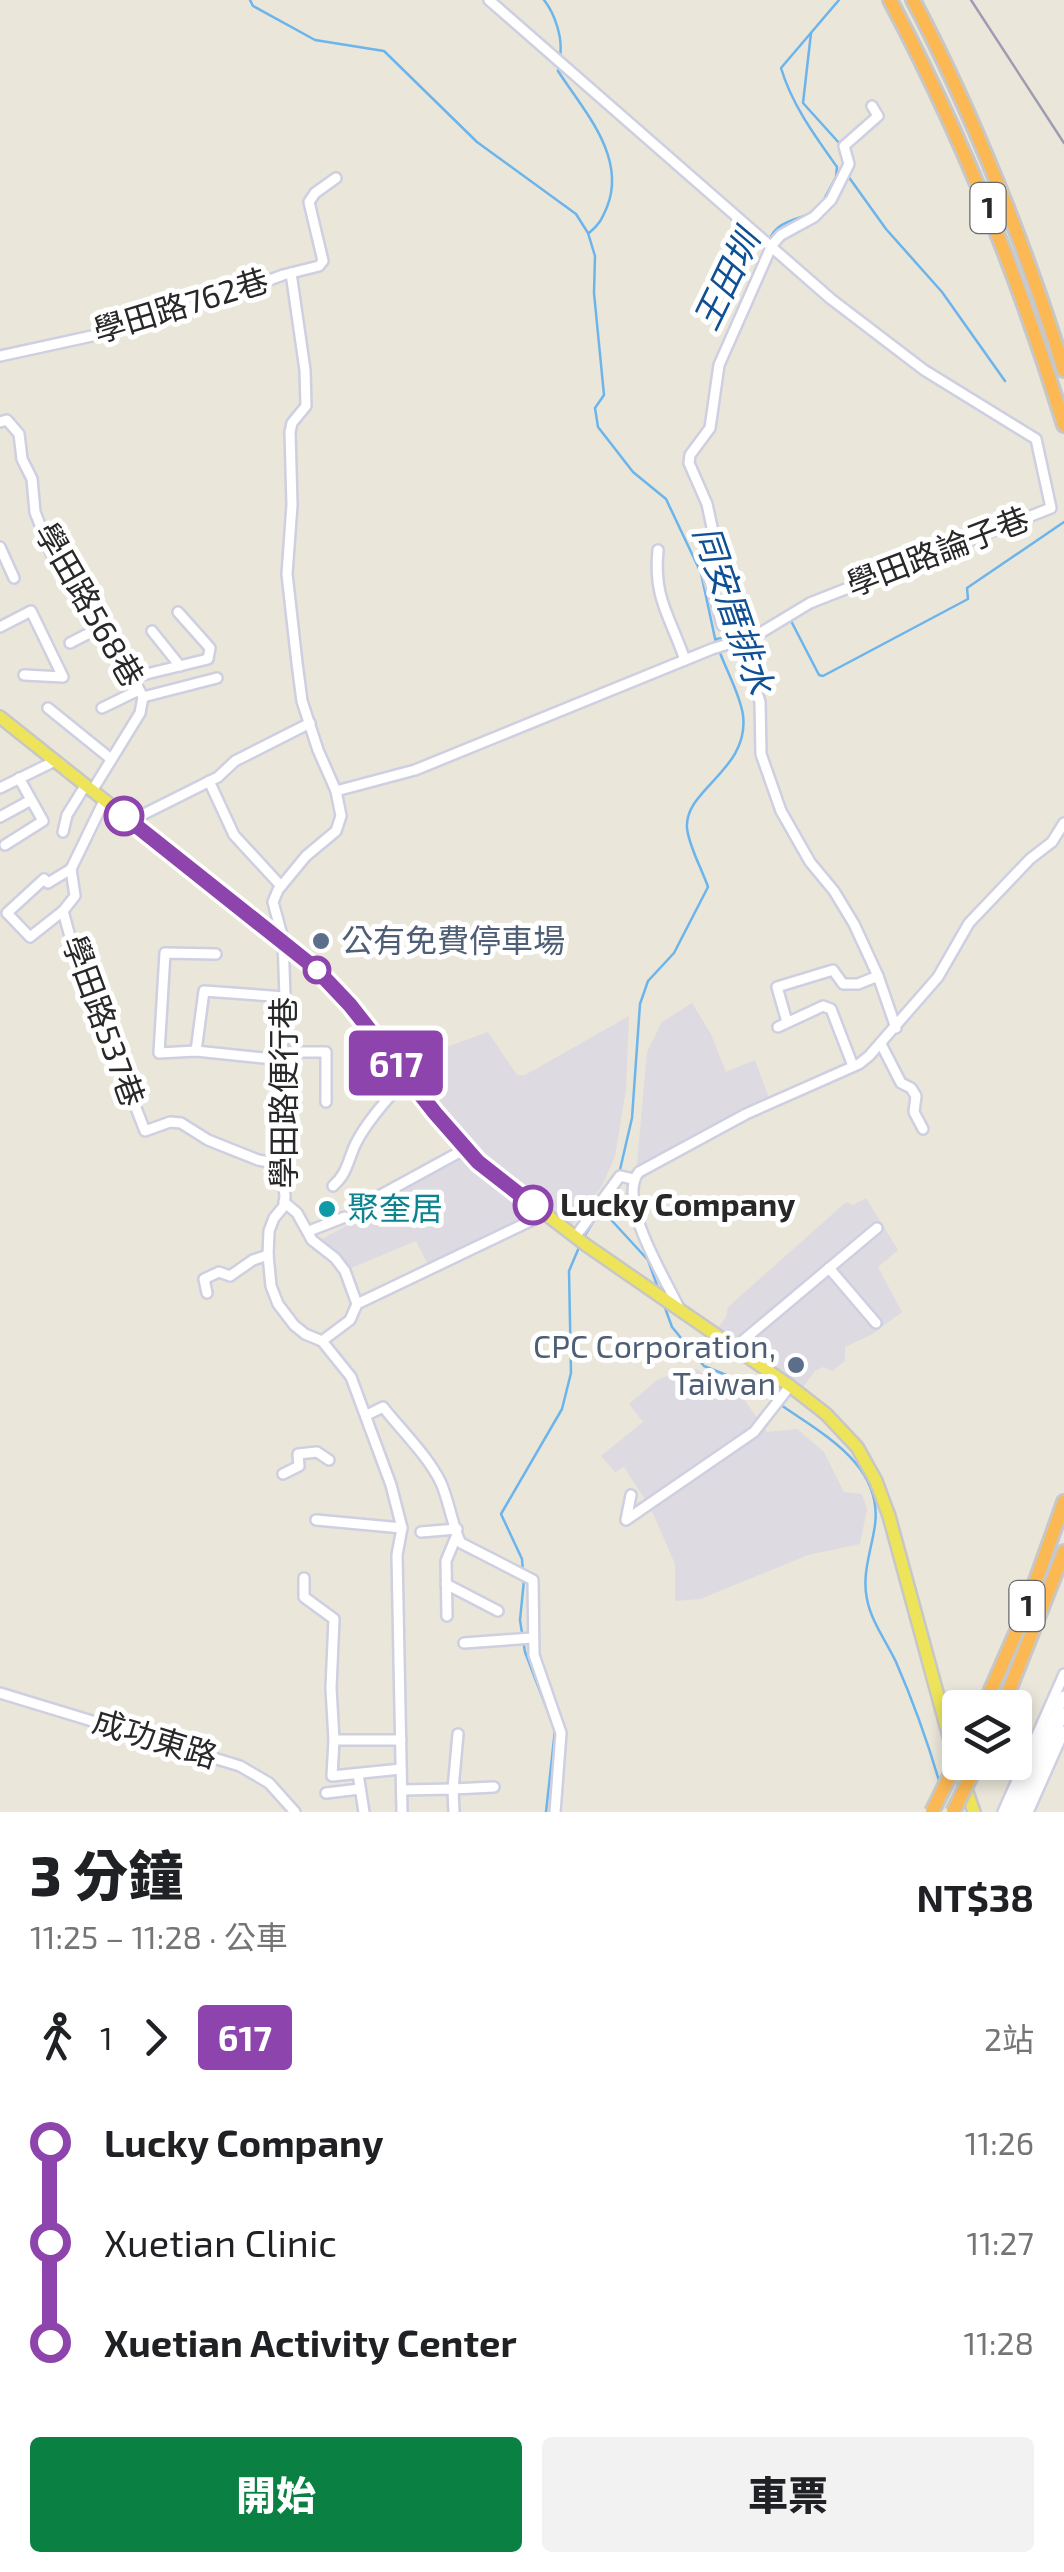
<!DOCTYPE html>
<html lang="zh-TW">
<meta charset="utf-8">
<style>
body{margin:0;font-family:"Exo 2","Noto Sans TC",sans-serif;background:#f2f2f2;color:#202124;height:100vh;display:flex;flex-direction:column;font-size:38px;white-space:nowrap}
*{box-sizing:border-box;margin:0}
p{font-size:32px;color:#757577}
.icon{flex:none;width:55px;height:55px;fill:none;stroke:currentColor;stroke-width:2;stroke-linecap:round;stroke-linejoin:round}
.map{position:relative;height:1812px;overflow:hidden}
.details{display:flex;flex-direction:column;background:#fff;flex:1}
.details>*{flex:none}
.badge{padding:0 20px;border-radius:8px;font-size:35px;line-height:65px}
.controls{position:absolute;left:942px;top:1690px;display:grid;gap:20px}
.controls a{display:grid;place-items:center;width:90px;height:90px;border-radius:10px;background:#fff;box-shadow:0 5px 15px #0003;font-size:50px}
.map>.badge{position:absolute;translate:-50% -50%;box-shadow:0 0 0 5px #fff}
.legs{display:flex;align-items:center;gap:15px;height:110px;padding:0 30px;font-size:32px}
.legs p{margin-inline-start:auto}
.head{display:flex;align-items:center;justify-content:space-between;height:170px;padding:0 30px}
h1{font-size:55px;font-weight:800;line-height:75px}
.primary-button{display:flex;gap:20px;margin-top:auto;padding:20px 30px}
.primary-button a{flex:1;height:115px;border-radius:10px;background:#0b8043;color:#fff;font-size:40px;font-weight:800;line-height:115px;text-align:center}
.primary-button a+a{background:#f2f2f2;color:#202124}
ul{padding:0 30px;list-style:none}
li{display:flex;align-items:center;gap:35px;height:100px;font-size:38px}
li i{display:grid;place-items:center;width:15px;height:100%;margin:0 12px;background:currentColor}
li i::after{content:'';width:25px;height:25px;margin:-12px;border:8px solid;border-radius:50%;background:#fff}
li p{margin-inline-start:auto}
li:first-child i{background:linear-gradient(#0000 50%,currentColor 0)}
li:last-child i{background:linear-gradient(currentColor 50%,#0000 0)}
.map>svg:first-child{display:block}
</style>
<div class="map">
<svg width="1064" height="1812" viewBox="0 0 1064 1812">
<rect width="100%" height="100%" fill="#eae6d9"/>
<g fill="#dedae2">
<path d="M 692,1003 L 711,1034 L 726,1072 L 755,1060 L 770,1101 L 641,1166 L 637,1164 L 647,1052 L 662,1022 Z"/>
<path d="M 629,1016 L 626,1089 L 615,1156 L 602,1186 L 571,1226 L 507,1184 L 410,1077 L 402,1063 L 488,1032 L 517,1075 L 525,1075 Z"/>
<path d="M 460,1155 L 529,1215 L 522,1221 L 427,1263 L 416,1241 L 344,1271 L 314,1243 L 350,1224 L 346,1214 Z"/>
<path d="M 866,1198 L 898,1250 L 878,1267 L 902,1312 L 871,1335 L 845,1347 L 845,1361 L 832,1371 L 823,1367 L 815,1371 L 802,1389 L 721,1334 L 718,1328 L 726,1317 L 728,1307 L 846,1202 L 853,1205 Z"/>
<path d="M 697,1369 L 716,1385 L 744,1399 L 767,1432 L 797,1429 L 824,1452 L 844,1492 L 862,1494 L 867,1509 L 860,1544 L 808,1555 L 700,1599 L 675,1601 L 675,1564 L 651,1509 L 624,1467 L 615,1472 L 601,1456 L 643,1422 L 629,1404 L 656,1381 L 675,1372 Z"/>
</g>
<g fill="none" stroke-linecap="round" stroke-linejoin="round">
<g stroke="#6cb5ec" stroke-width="2.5">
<path d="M 250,0 L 253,6 L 315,40 L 384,51 L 477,142 L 576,214 L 588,233 L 595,256 L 594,293 L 604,395 L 595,408 L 598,427 L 633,472 L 666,499 L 701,573 L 716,643"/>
<path d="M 544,0 C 555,14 563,38 560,56"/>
<path d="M 811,33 L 803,103 L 840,144"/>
<path d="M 559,64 L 558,71 C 584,111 627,157 607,207 C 602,219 599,225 589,233"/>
<path d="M 848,176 L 886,229 L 942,292 L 1005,381"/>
<path d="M 822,203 L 836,177 L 837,167 C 815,136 792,105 781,68 L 839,0"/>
<path d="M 765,251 C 773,222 786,223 813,213"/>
<path d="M 713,380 L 723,343 L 739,309"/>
<path d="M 700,498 L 707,524"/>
<path d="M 701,573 L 707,537"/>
<path d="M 789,617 L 819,675 L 823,676 L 968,599 L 967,588 L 1064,522"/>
<path d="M 716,639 L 738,636"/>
<path d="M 619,1174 L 632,1118 L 640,1004 L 648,981 L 674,953 L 708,887 C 702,869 689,847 687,828 C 684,789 750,770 743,715 C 740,694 726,670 719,650"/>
<path d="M 603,1211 L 648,1260 L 658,1288"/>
<path d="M 583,1238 L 616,1186"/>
<path d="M 664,1305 L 672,1327 L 704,1366 L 741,1381 L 774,1400"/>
<path d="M 781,1405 C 824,1435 887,1467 874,1531 C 870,1554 862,1576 867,1599 C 871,1621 886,1641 896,1662 C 913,1701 928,1743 940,1784"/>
<path d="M 523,1572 L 522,1559 L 501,1514 L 562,1409 L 571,1373 L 569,1271 L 580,1245"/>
<path d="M 524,1580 L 520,1620 L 525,1652 L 555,1730 L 546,1812"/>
</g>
<defs>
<g id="minor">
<path d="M 872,106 L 878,116 L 844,146 L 849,164 L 831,200 L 814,217 L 781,235 L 772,245 L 719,365 L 710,428 L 690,455 L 689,463 L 707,504 L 712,527 L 708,574 L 722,625 L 738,632 L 760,702 L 761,754 L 781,811 L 810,862 L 834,891 L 854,924 L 878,976"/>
<path d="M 291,273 L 305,370 L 306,406 L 292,423 L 290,432 L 292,505 L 287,574 L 297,663 L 302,701 L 318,750 L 336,791 L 341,816 L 336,831 L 306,856 L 278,890 L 273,902 L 283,939 L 285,997 L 278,1139 L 285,1196 L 284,1206 L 274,1218 L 269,1231 L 268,1255 L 271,1286 L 278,1304 L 294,1325 L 305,1334 L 322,1341 L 351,1377 L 391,1485 L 402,1528 L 397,1555 L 402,1812"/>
<path d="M 0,356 L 101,334 L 113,325 L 182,299 L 202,294 L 232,294 L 283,275 L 319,266 L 323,261 L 309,202 L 315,193 L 336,178"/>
<path d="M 0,422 L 7,420 L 19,434 L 22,459 L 32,479 L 35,512 L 51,553 L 58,554 L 105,625 L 143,697 L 140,713 L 92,791"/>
<path d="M 0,547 L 14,578"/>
<path d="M 658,550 C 653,598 670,616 685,660"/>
<path d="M 0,627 L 31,611 L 63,677 L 24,675"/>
<path d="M 152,631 L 180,666"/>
<path d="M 70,643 L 105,625"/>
<path d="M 134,677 L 208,659 L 210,648 L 178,612"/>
<path d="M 143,697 L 217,678"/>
<path d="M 48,708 L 111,759"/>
<path d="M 102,708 L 139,690"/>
<path d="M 209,781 L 234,835 L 281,886"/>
<path d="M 0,788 L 55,761"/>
<path d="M 336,791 L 415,770 L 712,649 L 757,635 L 810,603 L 1051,508 L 1036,439 L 924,370 L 831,299 L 489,0"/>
<path d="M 0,817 L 31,800"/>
<path d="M 133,824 L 144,814 L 218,777 L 235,761 L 310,723"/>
<path d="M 63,832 L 67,815 L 85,786"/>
<path d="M 5,845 L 43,821 L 19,778"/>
<path d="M 71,869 L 75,896 L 63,911 L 72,944 L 145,1131 L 170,1122 L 181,1123 L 208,1140 L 258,1160 L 280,1164"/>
<path d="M 63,911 L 30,937 L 7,913 L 44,879 L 48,883 L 71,869 L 104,801"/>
<path d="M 216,954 L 165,953 L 159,1053 L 196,1051 L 283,1060"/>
<path d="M 787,1022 L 777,987 L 833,970 L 843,984 L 858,984 L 878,976 L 896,1028"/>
<path d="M 778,1027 L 823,1006 L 831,1009 L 853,1066"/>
<path d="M 881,1044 L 901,1083 L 911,1088 L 916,1096 L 914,1112 L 923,1129"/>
<path d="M 196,1051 L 204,991 L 285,997"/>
<path d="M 284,1052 L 326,1052 L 326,1102"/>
<path d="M 333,1186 C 348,1173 348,1159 356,1143 C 368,1119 390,1097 407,1076"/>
<path d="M 370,1201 L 467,1148"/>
<path d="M 284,1202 L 297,1213 L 312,1240 L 335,1258 L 345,1271 L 357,1304"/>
<path d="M 309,1231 L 345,1217"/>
<path d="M 575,1237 L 620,1176 L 633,1179"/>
<path d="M 829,1268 L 876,1323"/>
<path d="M 207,1293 L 204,1279 L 219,1272 L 230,1276 L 253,1260 L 268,1255"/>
<path d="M 679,1308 C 665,1278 616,1200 639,1172 L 746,1114 L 859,1064 L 869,1056 L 938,977 L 969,923 L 1030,859 L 1052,842 L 1064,823"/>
<path d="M 322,1341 L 350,1320 L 357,1304 L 545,1214"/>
<path d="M 734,1348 L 877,1228"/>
<path d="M 367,1415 L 383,1407 C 402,1431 428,1456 441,1483 C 448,1498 455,1535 461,1543 L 533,1580 L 534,1655 L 561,1733 L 555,1812"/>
<path d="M 283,1474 L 299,1466 L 298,1454 L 317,1452 L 329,1460"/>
<path d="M 631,1495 L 626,1520 L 754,1432 L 790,1386"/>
<path d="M 316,1520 L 402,1528"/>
<path d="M 421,1532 L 457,1529"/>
<path d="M 304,1578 L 304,1597 L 334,1619 L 331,1688 L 334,1740 L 401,1740"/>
<path d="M 446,1584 L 498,1611"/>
<path d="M 447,1616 L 446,1561 L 456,1537"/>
<path d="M 464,1643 L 532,1638"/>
<path d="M 0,1693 L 240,1766 L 269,1783 L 295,1812"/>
<path d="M 458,1734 L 453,1789 L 494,1787"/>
<path d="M 334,1740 L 332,1776 L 401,1769"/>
<path d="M 358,1774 L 364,1812"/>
<path d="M 402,1790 L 453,1789 L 454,1812"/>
<path d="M 326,1793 L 360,1789"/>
<path d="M 1003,1812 L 1064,1674"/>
<path d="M 1012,1812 L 1064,1696"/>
<path d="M 1020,1812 L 1064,1713"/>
<path d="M 1028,1812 L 1064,1731"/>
</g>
<path id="major" d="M 0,717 L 315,968 L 350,1005 L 435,1113 L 478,1162 L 586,1245 L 790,1386 L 826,1414 L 857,1447 L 876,1481 L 889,1516 L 954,1755 L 974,1812"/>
<g id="highway">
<path d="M 890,0 C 962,136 1019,278 1064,425"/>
<path d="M 913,0 C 972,111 1027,250 1064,370"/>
<path d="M 983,1708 L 1023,1617 L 1064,1502"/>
<path d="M 1002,1708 L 1064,1552"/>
</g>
</defs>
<use href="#minor" stroke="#cecfe1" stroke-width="14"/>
<use href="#major" stroke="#c7c7c7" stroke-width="16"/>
<use href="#highway" stroke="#c7c7c7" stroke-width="18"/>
<use href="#minor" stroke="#fff" stroke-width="9"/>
<use href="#major" stroke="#eee45a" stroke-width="11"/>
<use href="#highway" stroke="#fcb852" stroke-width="12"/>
<path stroke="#9d9cb2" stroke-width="2.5" d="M 971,0 L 1064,143"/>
<defs>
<g id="highway-bridge">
<path d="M 932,1812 L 960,1755"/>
<path d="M 953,1812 L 978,1762"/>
</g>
</defs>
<use href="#highway-bridge" stroke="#c7c7c7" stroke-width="18" stroke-linecap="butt"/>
<use href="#highway-bridge" stroke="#fcb852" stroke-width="12"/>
</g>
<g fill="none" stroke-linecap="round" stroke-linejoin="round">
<defs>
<path id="line-1" d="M 124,816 L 315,968 L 350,1005 L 435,1113 L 478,1162 L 533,1205"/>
</defs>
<use href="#line-1" stroke="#fff" stroke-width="22"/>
<use href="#line-1" stroke="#8e44ad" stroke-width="15"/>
</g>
<g fill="#fff" stroke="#8e44ad" stroke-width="5">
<circle cx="124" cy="816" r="18"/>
<circle cx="317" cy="970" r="12"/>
<circle cx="533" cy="1205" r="18"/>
</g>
<g fill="#5c6f8a" stroke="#fff" stroke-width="4">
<circle cx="321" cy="941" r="10"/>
<circle cx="796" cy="1365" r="10"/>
</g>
<circle fill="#0f9aa8" stroke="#fff" stroke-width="4" cx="327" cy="1209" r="10"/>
<g text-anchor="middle" stroke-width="10" stroke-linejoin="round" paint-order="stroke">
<g fill="#fff" stroke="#686868" stroke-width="2.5">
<rect x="970.5" y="183" width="35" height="50" rx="8"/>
<rect x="1009.5" y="1581" width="35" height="50" rx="8"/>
</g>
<g font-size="30" font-weight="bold" fill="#282828">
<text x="988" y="218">1</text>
<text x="1027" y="1616">1</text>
</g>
<g font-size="32" fill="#282828" stroke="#fff">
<text transform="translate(181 306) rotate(-17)" y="11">學田路762巷</text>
<text transform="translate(938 552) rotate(-21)" y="11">學田路論子巷</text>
<text transform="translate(89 605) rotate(60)" y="11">學田路568巷</text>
<text transform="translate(103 1021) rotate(70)" y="11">學田路537巷</text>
<text transform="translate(284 1093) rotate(-90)" y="11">學田路便行巷</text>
<text transform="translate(155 1739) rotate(17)" y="11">成功東路</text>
</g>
<g font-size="32" fill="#4e5e75" stroke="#fff" text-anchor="start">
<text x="341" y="952">公有免費停車場</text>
<text x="776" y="1358" text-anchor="end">CPC Corporation,<tspan x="776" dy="37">Taiwan</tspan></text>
</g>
<g font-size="32" font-weight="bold" fill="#282828" stroke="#fff" text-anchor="start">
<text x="560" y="1216">Lucky Company</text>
</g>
<g font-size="32" fill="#0d838f" stroke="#fff" text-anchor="start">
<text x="347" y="1220">聚奎居</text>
</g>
<g font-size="35" font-style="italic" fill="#0f5094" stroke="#fff">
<text transform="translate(727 280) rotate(-64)" y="12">王田圳</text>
<text transform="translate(733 610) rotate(71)" y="12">同安厝排水</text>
</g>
</g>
</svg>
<div class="controls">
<a><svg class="icon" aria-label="layers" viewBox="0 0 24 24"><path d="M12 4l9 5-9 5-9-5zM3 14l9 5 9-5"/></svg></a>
</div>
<b class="badge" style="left:396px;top:1063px;background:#8e44ad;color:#fff">617</b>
</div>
<section class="details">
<div class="head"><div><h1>3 分鐘</h1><p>11:25 – 11:28 · 公車</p></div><b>NT$38</b></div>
<div class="legs"><svg class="icon" aria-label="walk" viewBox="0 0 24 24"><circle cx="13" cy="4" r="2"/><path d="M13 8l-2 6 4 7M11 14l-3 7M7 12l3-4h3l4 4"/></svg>1<svg class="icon" aria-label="forward" viewBox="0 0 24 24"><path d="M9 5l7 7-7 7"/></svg><b class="badge" style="background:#8e44ad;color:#fff">617</b><p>2站</p></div>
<ul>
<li><i style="color:#8e44ad"></i><b>Lucky Company</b><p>11:26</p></li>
<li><i style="color:#8e44ad"></i><span>Xuetian Clinic</span><p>11:27</p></li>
<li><i style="color:#8e44ad"></i><b>Xuetian Activity Center</b><p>11:28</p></li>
</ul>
<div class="primary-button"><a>開始</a><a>車票</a></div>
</section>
